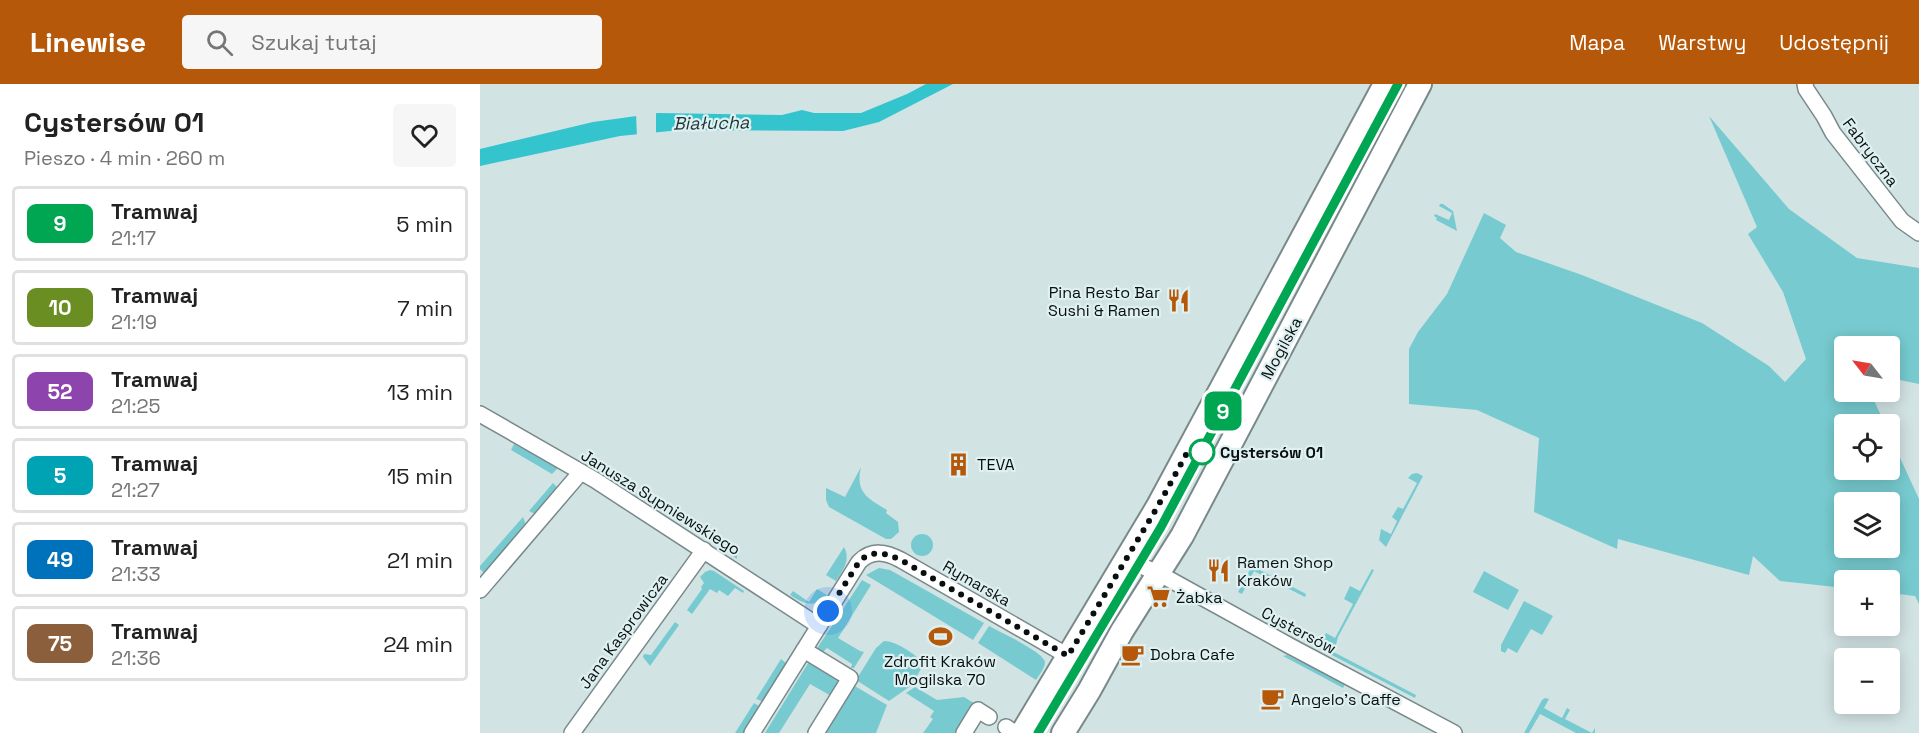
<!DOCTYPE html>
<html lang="pl">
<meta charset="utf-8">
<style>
body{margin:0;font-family:"Space Grotesk",sans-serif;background:#f6f6f6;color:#222;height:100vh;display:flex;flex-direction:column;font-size:22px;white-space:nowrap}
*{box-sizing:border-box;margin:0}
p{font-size:20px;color:#767676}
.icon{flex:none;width:33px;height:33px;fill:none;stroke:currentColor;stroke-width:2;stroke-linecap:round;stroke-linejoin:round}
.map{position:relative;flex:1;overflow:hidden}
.side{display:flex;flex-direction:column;background:#fff;width:480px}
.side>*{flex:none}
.badge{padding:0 12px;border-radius:9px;font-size:21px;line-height:39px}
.needle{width:39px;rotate:301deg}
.controls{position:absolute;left:1354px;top:252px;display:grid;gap:12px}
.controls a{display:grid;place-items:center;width:66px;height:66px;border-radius:6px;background:#fff;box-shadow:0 3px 15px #0003;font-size:30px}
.you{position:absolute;width:30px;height:30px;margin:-15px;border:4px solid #fff;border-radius:50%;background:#1a73e8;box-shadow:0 0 0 9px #1a73e833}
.map>.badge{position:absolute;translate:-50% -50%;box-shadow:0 0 0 3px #fff}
.round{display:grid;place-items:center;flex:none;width:63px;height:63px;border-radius:6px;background:#f6f6f6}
.head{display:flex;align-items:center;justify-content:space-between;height:102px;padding:0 24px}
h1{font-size:28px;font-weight:700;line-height:45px}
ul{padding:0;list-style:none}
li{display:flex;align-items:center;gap:18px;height:75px;margin:0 12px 9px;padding:0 12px;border:3px solid #e0e0e0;border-radius:6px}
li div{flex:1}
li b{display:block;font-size:22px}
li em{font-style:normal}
li .badge{min-width:66px;font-weight:700;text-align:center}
header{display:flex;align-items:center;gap:36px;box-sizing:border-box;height:84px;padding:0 30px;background:#b65809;color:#fff}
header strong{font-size:28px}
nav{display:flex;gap:33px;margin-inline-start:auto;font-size:21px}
.search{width:420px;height:54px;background:#f6f6f6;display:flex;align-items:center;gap:15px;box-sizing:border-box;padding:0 21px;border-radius:6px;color:#767676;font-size:22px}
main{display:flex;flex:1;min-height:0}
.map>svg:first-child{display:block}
</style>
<header>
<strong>Linewise</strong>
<div class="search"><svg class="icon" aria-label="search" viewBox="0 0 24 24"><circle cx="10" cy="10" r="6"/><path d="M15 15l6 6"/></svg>Szukaj tutaj</div>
<nav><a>Mapa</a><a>Warstwy</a><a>Udostępnij</a></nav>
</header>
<main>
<section class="side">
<div class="head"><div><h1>Cystersów 01</h1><p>Pieszo · 4 min · 260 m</p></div><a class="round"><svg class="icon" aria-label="heart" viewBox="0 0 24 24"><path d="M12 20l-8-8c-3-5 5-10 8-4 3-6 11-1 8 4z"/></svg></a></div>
<ul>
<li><span class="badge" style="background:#00a651;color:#fff">9</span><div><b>Tramwaj</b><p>21:17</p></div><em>5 min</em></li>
<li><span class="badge" style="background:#6b8e23;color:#fff">10</span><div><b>Tramwaj</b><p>21:19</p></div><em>7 min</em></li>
<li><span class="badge" style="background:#8e44ad;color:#fff">52</span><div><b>Tramwaj</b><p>21:25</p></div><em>13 min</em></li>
<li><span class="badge" style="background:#00a3b4;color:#fff">5</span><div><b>Tramwaj</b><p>21:27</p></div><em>15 min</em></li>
<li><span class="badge" style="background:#0072bc;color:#fff">49</span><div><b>Tramwaj</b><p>21:33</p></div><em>21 min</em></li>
<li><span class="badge" style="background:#8b5e3c;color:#fff">75</span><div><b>Tramwaj</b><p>21:36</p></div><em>24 min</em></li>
</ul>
</section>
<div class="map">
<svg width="1439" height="649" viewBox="0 0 1439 649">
<rect width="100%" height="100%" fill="#d2e3e4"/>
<g fill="#77cbd0" fill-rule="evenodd">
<path d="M 1229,32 L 1309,125 L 1377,174 L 1439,184 L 1439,300 L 1410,294 L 1410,262 L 1365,262 L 1365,308 L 1390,308 L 1405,340 L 1365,340 L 1365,386 L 1410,386 L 1410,352 L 1439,415 L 1439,520 L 1435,512 L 1410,509 L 1410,496 L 1365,496 L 1365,504 L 1300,497 L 1273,472 L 1269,491 L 1138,455 L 1137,465 L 1054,428 L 1059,354 L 997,326 L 929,320 L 929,265 L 938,248 L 967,210 L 1004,129 L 1026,141 L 1020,154 L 1036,168 L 1102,191 L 1222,239 L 1289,282 L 1305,298 L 1326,275 L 1303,208 L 1268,150 L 1277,143 ZM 1410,418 L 1410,464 L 1365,464 L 1365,418 Z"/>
<path d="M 960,120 L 963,120 L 973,127 L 977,147 L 956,136 L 957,134 L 954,132 L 955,130 L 969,136 L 972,129 L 959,122 Z"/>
<path d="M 34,360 L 78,384 L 72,390 L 31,366 Z"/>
<path d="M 381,383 C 375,409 388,414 407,426 L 406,429 L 418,438 L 419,448 L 411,455 L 406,455 L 349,423 L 346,416 L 346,404 L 365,413 Z"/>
<path d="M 937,389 L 943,392 L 906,463 L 899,456 L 901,445 L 911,450 L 917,437 L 912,433 L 918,423 L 923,425 L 937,399 L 928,394 L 932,390 Z"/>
<path d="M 73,399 L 78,404 L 55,430 L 49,427 Z"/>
<path d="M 199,431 L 257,471 L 257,475 L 199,435 Z"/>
<path d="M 43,433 L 46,441 L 4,489 L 0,485 L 0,482 Z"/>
<circle cx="442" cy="461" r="11"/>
<path d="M 364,463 C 371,476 363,486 356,497 L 346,491 Z"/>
<path d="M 772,482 L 826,510 L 825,513 L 774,487 L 762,510 L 758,508 Z"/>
<path d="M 399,484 L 410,486 L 504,539 L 493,556 L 386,491 Z"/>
<path d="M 892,485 L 894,486 L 858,553 L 855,564 L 842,557 L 846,549 L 855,554 L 873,520 L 864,515 L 870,502 L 880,507 Z"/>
<path d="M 230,486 L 234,487 L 264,507 L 263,509 L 255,504 L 248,512 L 239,506 L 237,509 L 230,505 L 212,530 L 207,526 L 222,505 L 221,503 L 224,499 L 220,493 L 225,488 Z"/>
<path d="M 1004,487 L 1039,506 L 1028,526 L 993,508 Z"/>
<path d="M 382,496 L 391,501 L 358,554 L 380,567 L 384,568 L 374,584 L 371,584 L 372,580 L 347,564 L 340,571 L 336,566 Z"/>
<path d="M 337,505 L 347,511 C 335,525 324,520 310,511 L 313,507 L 329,518 Z"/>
<path d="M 1044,517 L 1073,532 L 1062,551 L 1051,545 L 1037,569 L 1028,564 L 1025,569 L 1021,567 L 1021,561 Z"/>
<path d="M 195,538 L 199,541 L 170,582 L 163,573 L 164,570 L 171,571 Z"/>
<path d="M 509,542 C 518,547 564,568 565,578 C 565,584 559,591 556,596 L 498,559 Z"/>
<path d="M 404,557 C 414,556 440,572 443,581 L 432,601 L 409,617 L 376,596 L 396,564 Z"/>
<path d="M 842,562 L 936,611 L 935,614 L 842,566 Z"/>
<path d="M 807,571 L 865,600 L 863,604 L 803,572 Z"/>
<path d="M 301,575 L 306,579 L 307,581 L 284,618 L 276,615 Z"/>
<path d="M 330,576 L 360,596 L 353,613 L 330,600 L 299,649 L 285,649 Z"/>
<path d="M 373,601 L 407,621 L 396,649 L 344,649 Z"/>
<path d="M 435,603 L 457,616 L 484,613 L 497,621 L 479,649 L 443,649 L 453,635 L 450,633 L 454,627 L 426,609 Z"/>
<path d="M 1065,614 L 1069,615 L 1064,624 L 1082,634 L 1087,624 L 1090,626 L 1085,635 L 1112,649 L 1115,644 L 1115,649 L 1096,649 L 1060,630 L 1049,649 L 1044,649 L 1062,616 Z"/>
<path d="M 274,619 L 279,622 L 280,625 L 265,649 L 255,649 Z"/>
</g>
<path fill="#34c4cd" d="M 446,0 L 473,0 L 399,38 L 363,47 L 200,46 L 140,52 L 0,82 L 0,65 L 113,38 L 178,29 L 302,31 L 322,26 L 334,29 L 381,29 L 427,10 Z"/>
<path fill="#d2e3e4" d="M 176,27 L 176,52 L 157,54 L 156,29 Z"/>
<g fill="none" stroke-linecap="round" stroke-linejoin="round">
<defs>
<g id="street">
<path d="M 1325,0 L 1326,5 L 1344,32 L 1353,49 L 1422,137 L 1439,149"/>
<path d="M 0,330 L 115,396 L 339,542"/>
<path d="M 647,474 L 659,481 L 678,489 L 810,562 L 974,649"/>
<path d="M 0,506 L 101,388"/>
<path d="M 324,566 L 370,594 L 336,649"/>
<path d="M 526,643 L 535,649"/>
<path d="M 92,649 L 224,466"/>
<path d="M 272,649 L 379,478 C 392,465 406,468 421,476 L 588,572"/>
<path d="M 484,649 L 498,626 L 509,633"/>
</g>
<g id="secondary">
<path d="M 542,649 L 678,422 L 905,0"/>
<path d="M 583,649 L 609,607 L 642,547 L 702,452 L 940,0"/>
</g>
</defs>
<use href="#street" stroke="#79898a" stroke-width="18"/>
<use href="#secondary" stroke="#79898a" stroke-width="26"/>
<use href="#street" stroke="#fff" stroke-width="15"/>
<use href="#secondary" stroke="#fff" stroke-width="22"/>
<path stroke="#576262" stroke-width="1.5" d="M 558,649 L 681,443 L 918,0"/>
</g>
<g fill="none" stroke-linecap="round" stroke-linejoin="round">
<defs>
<path id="line" d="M 558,649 L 681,443 L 918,0"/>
</defs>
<use href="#line" stroke="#fff" stroke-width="14"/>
<use href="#line" stroke="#00a651" stroke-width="9"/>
<path stroke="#090f0f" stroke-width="6" stroke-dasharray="0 10.8" d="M 348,527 L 379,478 C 391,465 406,469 421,476 L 588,572 L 678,422 L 708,367 L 722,368"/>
</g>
<defs>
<symbol id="restaurant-bare" viewBox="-9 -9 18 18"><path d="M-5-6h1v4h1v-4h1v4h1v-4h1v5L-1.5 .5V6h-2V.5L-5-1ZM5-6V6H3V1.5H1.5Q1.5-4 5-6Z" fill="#b65809" stroke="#dff0f1" stroke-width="2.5" paint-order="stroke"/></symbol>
<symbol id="building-bare" viewBox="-9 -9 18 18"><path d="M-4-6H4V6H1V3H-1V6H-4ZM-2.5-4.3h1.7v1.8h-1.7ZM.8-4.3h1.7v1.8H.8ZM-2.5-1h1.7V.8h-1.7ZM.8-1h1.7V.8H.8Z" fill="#b65809" stroke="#dff0f1" stroke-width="2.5" paint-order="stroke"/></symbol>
<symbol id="supermarket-bare" viewBox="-9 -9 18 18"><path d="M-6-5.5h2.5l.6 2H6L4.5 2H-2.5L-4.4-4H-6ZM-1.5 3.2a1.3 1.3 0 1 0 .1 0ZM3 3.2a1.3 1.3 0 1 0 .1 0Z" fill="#b65809" stroke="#dff0f1" stroke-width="2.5" paint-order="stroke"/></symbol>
<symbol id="stadium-bare" viewBox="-9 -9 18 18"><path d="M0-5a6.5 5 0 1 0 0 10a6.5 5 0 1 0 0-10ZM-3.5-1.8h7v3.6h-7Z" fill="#b65809" stroke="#dff0f1" stroke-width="2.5" paint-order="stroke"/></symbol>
<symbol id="cafe-bare" viewBox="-9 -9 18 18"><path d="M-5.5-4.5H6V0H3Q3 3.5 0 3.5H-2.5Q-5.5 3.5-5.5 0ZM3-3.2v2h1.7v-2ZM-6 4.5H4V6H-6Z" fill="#b65809" stroke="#dff0f1" stroke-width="2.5" paint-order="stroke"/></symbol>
</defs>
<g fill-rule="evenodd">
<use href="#restaurant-bare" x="682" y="200" width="33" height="33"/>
<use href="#building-bare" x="462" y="364" width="33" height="33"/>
<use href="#restaurant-bare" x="722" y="470" width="33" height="33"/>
<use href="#supermarket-bare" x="662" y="496" width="33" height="33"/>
<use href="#stadium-bare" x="444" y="536" width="33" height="33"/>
<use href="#cafe-bare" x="636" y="554" width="33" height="33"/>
<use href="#cafe-bare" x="776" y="598" width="33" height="33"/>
</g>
<circle fill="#fff" stroke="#00a651" stroke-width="3" cx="722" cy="368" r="12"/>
<g text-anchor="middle" stroke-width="4.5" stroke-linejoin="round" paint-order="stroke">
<g font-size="16" fill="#090f0f" stroke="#dff0f1">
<text transform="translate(1391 68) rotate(53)" y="6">Fabryczna</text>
<text transform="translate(801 264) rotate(-62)" y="6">Mogilska</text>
<text transform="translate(181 418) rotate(32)" y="6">Janusza Supniewskiego</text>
<text transform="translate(497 499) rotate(30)" y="6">Rymarska</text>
<text transform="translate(819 546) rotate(28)" y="6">Cystersów</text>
<text transform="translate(143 547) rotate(-54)" y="6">Jana Kasprowicza</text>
</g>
<g font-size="16" fill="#090f0f" stroke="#dff0f1" text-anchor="start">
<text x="680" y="214" text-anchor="end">Pina Resto Bar<tspan x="680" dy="18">Sushi &amp; Ramen</tspan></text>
<text x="497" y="386">TEVA</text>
<text x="757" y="484">Ramen Shop<tspan x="757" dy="18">Kraków</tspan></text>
<text x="696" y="519">Żabka</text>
<text x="670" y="576">Dobra Cafe</text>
<text x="460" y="583" text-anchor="middle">Zdrofit Kraków<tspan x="460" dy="18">Mogilska 70</tspan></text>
<text x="811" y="621">Angelo's Caffe</text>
</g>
<g font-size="16" font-weight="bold" fill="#090f0f" stroke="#dff0f1" text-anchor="start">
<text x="740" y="374">Cystersów 01</text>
</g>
<g font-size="18" font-style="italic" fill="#1e3537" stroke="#dff0f1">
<text transform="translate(231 39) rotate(-1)" y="6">Białucha</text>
</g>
</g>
</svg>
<div class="controls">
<a><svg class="needle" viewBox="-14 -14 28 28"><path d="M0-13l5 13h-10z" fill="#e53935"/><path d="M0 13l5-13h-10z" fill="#767676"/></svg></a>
<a><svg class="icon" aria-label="locate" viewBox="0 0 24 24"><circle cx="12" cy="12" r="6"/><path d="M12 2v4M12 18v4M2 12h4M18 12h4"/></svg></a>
<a><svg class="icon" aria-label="layers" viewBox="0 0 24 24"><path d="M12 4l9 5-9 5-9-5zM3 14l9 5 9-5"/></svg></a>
<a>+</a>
<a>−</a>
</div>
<div class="you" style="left:348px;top:527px"></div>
<b class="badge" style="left:743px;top:327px;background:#00a651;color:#fff">9</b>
</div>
</main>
